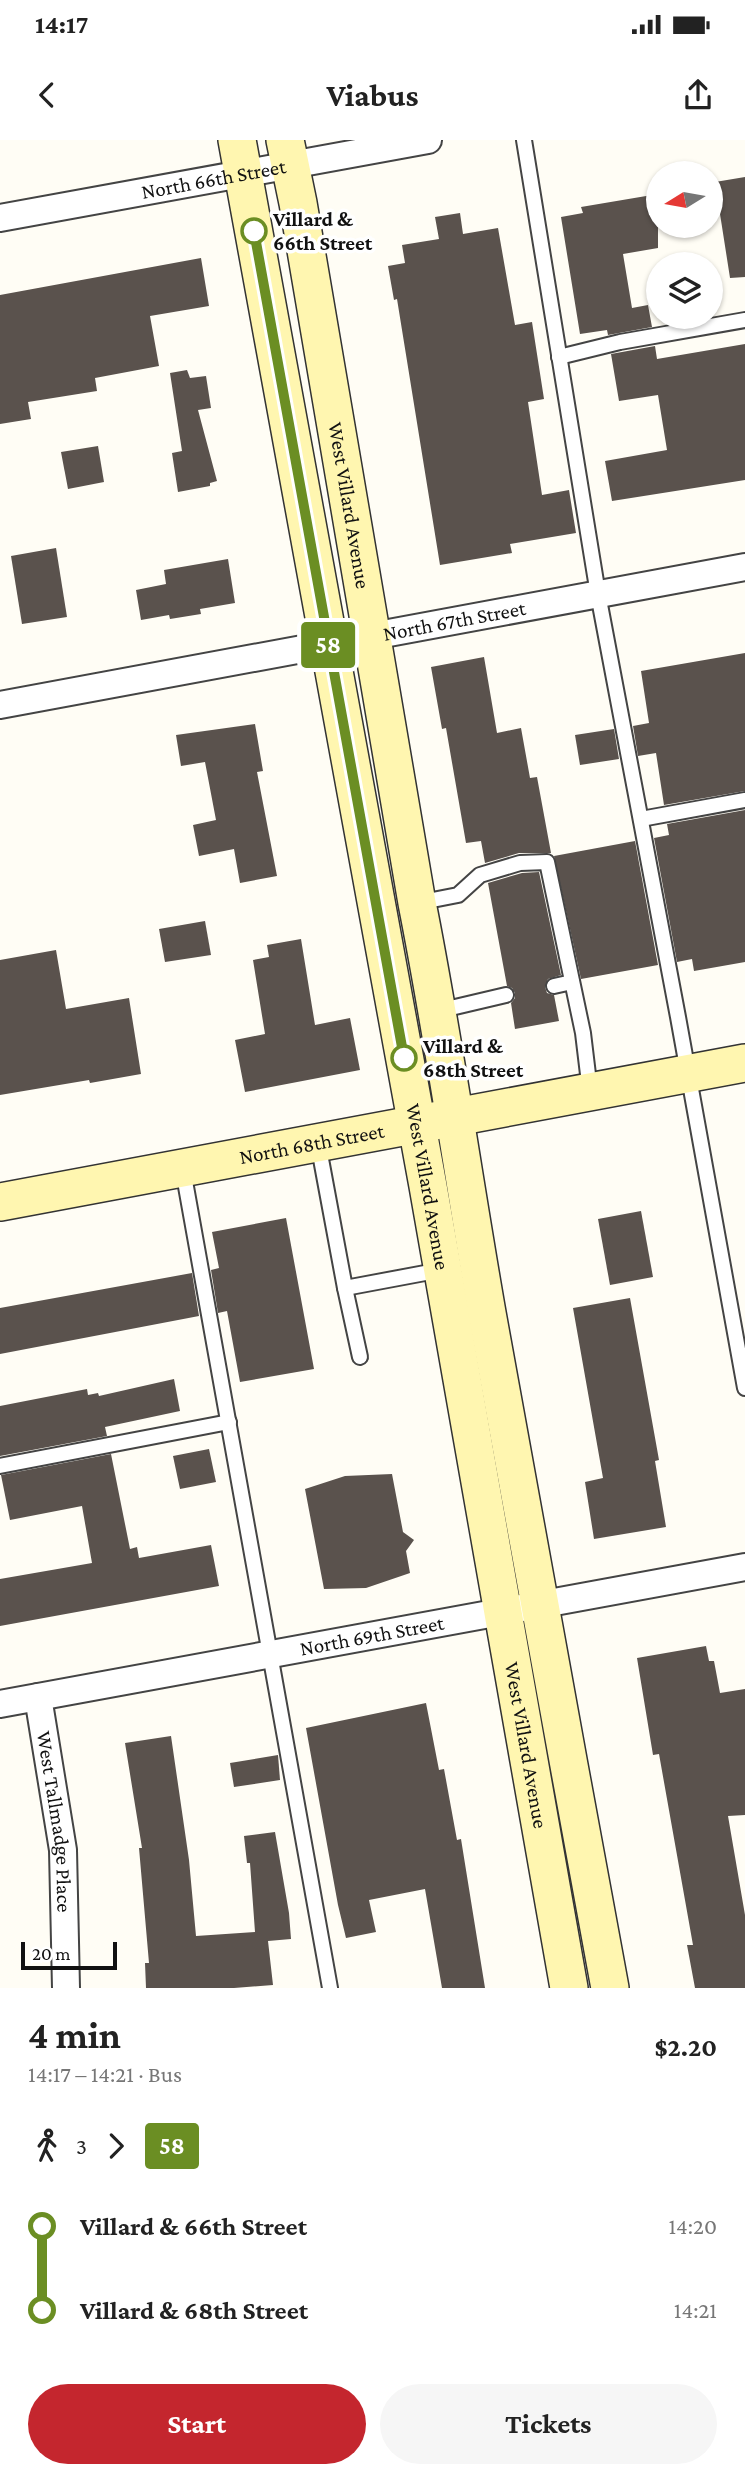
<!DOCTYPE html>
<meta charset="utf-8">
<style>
body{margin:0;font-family:"Crimson Pro",serif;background:#f6f6f6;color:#222;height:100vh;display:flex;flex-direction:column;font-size:26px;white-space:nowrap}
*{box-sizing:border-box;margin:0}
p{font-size:23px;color:#767676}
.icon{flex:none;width:38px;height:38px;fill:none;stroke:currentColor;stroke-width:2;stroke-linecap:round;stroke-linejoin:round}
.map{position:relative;height:1848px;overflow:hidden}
.side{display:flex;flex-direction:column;background:#fff;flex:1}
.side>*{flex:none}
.badge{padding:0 14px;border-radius:5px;font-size:24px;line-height:46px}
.needle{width:46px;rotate:259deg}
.controls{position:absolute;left:646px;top:21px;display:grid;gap:14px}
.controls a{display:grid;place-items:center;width:77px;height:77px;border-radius:50%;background:#fff;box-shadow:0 2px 5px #0004;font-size:35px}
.scale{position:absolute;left:21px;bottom:18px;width:96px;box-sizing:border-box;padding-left:7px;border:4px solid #111;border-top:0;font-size:19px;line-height:24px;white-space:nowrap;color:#111;-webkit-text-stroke:5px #fff;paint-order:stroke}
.map>.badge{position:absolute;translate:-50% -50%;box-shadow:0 0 0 4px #fff}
.legs{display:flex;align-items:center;gap:10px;height:77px;padding:0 28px;font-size:23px}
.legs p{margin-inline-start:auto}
.summary{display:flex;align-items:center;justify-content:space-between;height:119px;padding:0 28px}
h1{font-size:38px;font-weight:700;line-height:52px}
.action{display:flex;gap:14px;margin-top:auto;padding:14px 28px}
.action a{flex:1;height:80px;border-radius:42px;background:#c4262e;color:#fff;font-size:28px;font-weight:700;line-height:80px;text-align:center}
.action a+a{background:#f6f6f6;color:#222}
ul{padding:0 28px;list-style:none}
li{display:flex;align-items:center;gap:24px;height:84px;font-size:26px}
li i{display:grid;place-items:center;width:10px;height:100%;margin:0 9px;background:currentColor}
li i::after{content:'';width:18px;height:18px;margin:-9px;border:5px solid;border-radius:50%;background:#fff}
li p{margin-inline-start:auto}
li:first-child i{background:linear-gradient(#0000 50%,currentColor 0)}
li:last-child i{background:linear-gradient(currentColor 50%,#0000 0)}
.status{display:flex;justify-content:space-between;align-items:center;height:49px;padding:0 35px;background:#fff;direction:ltr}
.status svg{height:19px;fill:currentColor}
header{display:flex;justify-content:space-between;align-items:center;height:91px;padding:0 28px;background:#fff;font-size:32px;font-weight:700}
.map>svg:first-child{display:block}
</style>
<div class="status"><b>14:17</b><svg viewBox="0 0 49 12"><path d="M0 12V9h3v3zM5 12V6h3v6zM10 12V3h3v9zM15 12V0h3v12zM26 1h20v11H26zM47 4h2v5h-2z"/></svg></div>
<header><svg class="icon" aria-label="back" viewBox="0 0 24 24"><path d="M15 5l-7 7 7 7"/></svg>Viabus<svg class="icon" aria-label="share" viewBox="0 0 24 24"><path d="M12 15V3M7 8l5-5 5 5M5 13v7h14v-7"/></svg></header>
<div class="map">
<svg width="745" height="1848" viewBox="0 0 745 1848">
<rect width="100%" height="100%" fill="#fffdf5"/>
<g fill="#5a524d">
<path d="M 745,37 L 745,137 L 730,138 L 715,42 Z"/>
<path d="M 658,54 L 658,108 L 623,114 L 632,168 L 648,165 L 652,187 L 608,195 L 607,190 L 580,194 L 561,77 L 583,73 L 581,67 Z"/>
<path d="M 460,73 L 463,94 L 498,88 L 515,185 L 532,182 L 544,259 L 528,262 L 542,355 L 569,350 L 576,393 L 510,404 L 512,413 L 440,425 L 397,159 L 394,160 L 388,126 L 405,123 L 402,105 L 439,99 L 435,77 Z"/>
<path d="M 201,118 L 209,166 L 150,176 L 159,226 L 95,238 L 97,251 L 28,262 L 31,279 L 0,284 L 0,155 Z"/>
<path d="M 745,204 L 745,340 L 612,361 L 605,321 L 667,310 L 658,255 L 619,261 L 611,214 L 655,206 L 657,219 Z"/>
<path d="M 187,230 L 190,238 L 206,236 L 211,268 L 198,270 L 217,341 L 210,343 L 210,346 L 178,352 L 172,313 L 182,311 L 170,233 Z"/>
<path d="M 98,306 L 104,342 L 68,349 L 61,312 Z"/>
<path d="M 56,408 L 67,477 L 22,484 L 11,416 Z"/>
<path d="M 228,419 L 235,463 L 200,469 L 201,474 L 170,479 L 169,475 L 141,480 L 136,450 L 166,444 L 164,430 Z"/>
<path d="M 745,513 L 745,651 L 664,665 L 656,613 L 638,616 L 633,586 L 649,583 L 641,531 Z"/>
<path d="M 484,517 L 497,593 L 521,588 L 530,638 L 537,637 L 551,713 L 519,713 L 485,723 L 481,701 L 466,703 L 446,588 L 442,589 L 431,527 Z"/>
<path d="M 255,584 L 263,631 L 257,632 L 277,736 L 240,743 L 234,709 L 199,716 L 193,685 L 216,680 L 205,622 L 181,626 L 176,595 Z"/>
<path d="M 614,589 L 619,619 L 580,625 L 575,595 Z"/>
<path d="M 745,670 L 745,822 L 694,831 L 692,819 L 677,822 L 654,698 L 669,695 L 667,684 Z"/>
<path d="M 635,701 L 658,825 L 581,839 L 554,716 Z"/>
<path d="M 539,732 L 561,835 L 548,839 L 545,847 L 547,853 L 554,855 L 559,881 L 515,889 L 511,863 L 515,858 L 515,853 L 512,848 L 507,846 L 488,743 L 522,733 Z"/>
<path d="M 205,781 L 211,815 L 165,822 L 159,789 Z"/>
<path d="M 301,799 L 315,885 L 350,878 L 360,930 L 245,952 L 235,900 L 265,894 L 253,820 L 269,817 L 267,805 Z"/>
<path d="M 56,810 L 66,869 L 129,858 L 141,934 L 90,943 L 89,940 L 0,955 L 0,820 Z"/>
<path d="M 641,1071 L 653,1137 L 610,1145 L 598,1079 Z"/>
<path d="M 286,1078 L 314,1229 L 240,1242 L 227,1171 L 218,1173 L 211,1130 L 219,1128 L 212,1092 Z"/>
<path d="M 192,1133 L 199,1176 L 0,1214 L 0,1168 Z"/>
<path d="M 630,1158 L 659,1320 L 655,1321 L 666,1387 L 594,1399 L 585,1342 L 603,1338 L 573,1168 Z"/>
<path d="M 174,1239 L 180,1271 L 105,1287 L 107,1296 L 0,1316 L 0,1266 L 87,1249 L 88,1255 L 98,1253 L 99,1256 Z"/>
<path d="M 209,1309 L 216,1342 L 180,1349 L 173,1316 Z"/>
<path d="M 111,1314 L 130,1409 L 137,1407 L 139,1418 L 211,1405 L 219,1446 L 0,1486 L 0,1439 L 92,1423 L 82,1366 L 10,1380 L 1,1335 Z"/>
<path d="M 392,1334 L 403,1392 L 414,1400 L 406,1411 L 410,1433 L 366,1448 L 324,1449 L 305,1349 L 345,1336 Z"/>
<path d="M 706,1506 L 709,1521 L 714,1521 L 720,1553 L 745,1549 L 745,1675 L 728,1676 L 745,1775 L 745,1848 L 695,1848 L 687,1805 L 693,1805 L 659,1614 L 653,1615 L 637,1518 Z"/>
<path d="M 426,1563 L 439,1630 L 444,1629 L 457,1700 L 461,1699 L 485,1848 L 442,1848 L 425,1749 L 369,1760 L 376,1792 L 346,1798 L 338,1765 L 306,1588 Z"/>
<path d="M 171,1596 L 189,1720 L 196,1796 L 255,1792 L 250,1723 L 247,1723 L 244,1696 L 275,1692 L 289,1773 L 291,1799 L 268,1801 L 273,1845 L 234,1848 L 146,1848 L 145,1823 L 149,1823 L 139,1708 L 142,1708 L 125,1603 Z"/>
<path d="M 278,1615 L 280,1640 L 234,1647 L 230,1623 Z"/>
</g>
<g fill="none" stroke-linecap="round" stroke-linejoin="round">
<defs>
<g id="lane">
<path d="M 524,0 L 598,454 L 678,877 L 745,1248"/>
<path d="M 559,217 L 620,202 L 745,180"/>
<path d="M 641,679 L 745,660"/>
<path d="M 417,763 L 458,755 L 480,735 L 520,723 L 547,722 L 583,893 L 590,951"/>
<path d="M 554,846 L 572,842"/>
<path d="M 438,871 L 506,855"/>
<path d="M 318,1003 L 345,1148 L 441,1130"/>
<path d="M 183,1030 L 330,1848"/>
<path d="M 345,1148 L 360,1217"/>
<path d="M 0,1326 L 229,1282"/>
</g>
<g id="street">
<path id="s1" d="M 0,78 L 428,0"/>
<path id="s2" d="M 0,565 L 745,427"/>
<path id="s3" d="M 38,1557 L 63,1710 L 66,1848"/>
<path id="s4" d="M 0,1564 L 745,1427"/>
</g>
<g id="secondary">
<path id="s5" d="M 237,0 L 428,1046 L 569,1848"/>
<path id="s6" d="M 285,0 L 298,63 L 417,763 C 444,899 463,1036 487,1173 C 526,1398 569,1623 610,1848"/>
<path id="s7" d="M 0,1062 L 745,923"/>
</g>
</defs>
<use href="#lane" stroke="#444" stroke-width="18"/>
<use href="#street" stroke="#444" stroke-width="30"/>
<use href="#secondary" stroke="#333" stroke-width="40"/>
<use href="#lane" stroke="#fff" stroke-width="14"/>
<use href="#street" stroke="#fff" stroke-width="26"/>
<use href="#secondary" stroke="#fff6b0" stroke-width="37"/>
</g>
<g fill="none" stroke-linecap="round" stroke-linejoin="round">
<defs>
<path id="line-1" d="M 254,91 L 404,918"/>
</defs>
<use href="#line-1" stroke="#fff" stroke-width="16"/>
<use href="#line-1" stroke="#6b8e23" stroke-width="10"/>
</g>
<g fill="#fff" stroke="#6b8e23" stroke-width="3.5">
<circle cx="254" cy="91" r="12"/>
<circle cx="404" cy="918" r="12"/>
</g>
<g text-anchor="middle" stroke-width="7" stroke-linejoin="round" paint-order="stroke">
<g font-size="21" fill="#111" stroke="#fff">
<text dy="7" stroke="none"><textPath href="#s1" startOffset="217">North 66th Street</textPath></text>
<text dy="7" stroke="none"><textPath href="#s6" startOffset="371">West Villard Avenue</textPath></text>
<text dy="7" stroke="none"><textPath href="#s2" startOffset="462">North 67th Street</textPath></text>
<text dy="7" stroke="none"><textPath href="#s7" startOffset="317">North 68th Street</textPath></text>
<text dy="7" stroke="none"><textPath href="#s5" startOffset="1064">West Villard Avenue</textPath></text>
<text dy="7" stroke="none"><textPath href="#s4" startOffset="378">North 69th Street</textPath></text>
<text dy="7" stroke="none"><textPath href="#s5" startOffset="1631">West Villard Avenue</textPath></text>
<text dy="7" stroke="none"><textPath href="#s3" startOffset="126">West Tallmadge Place</textPath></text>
</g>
<g font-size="21" font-weight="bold" fill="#111" stroke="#fff" text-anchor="start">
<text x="273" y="86">Villard &amp;<tspan x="273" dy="24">66th Street</tspan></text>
<text x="423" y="913">Villard &amp;<tspan x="423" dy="24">68th Street</tspan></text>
</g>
</g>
</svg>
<div class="controls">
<a><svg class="needle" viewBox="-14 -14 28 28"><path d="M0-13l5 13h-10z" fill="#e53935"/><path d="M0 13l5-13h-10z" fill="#767676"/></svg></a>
<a><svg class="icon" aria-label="layers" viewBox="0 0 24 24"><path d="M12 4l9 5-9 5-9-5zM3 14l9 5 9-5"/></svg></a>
</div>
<div class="scale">20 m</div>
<b class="badge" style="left:328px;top:505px;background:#6b8e23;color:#fff">58</b>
</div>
<section class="side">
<div class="summary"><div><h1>4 min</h1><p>14:17 – 14:21 · Bus</p></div><b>$2.20</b></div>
<div class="legs"><svg class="icon" aria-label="walk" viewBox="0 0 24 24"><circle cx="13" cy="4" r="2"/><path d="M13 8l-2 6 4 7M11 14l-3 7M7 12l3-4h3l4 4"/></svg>3<svg class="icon" aria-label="forward" viewBox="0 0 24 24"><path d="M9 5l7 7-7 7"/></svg><b class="badge" style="background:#6b8e23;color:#fff">58</b></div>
<ul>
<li><i style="color:#6b8e23"></i><b>Villard &amp; 66th Street</b><p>14:20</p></li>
<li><i style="color:#6b8e23"></i><b>Villard &amp; 68th Street</b><p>14:21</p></li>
</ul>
<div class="action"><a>Start</a><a>Tickets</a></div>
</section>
